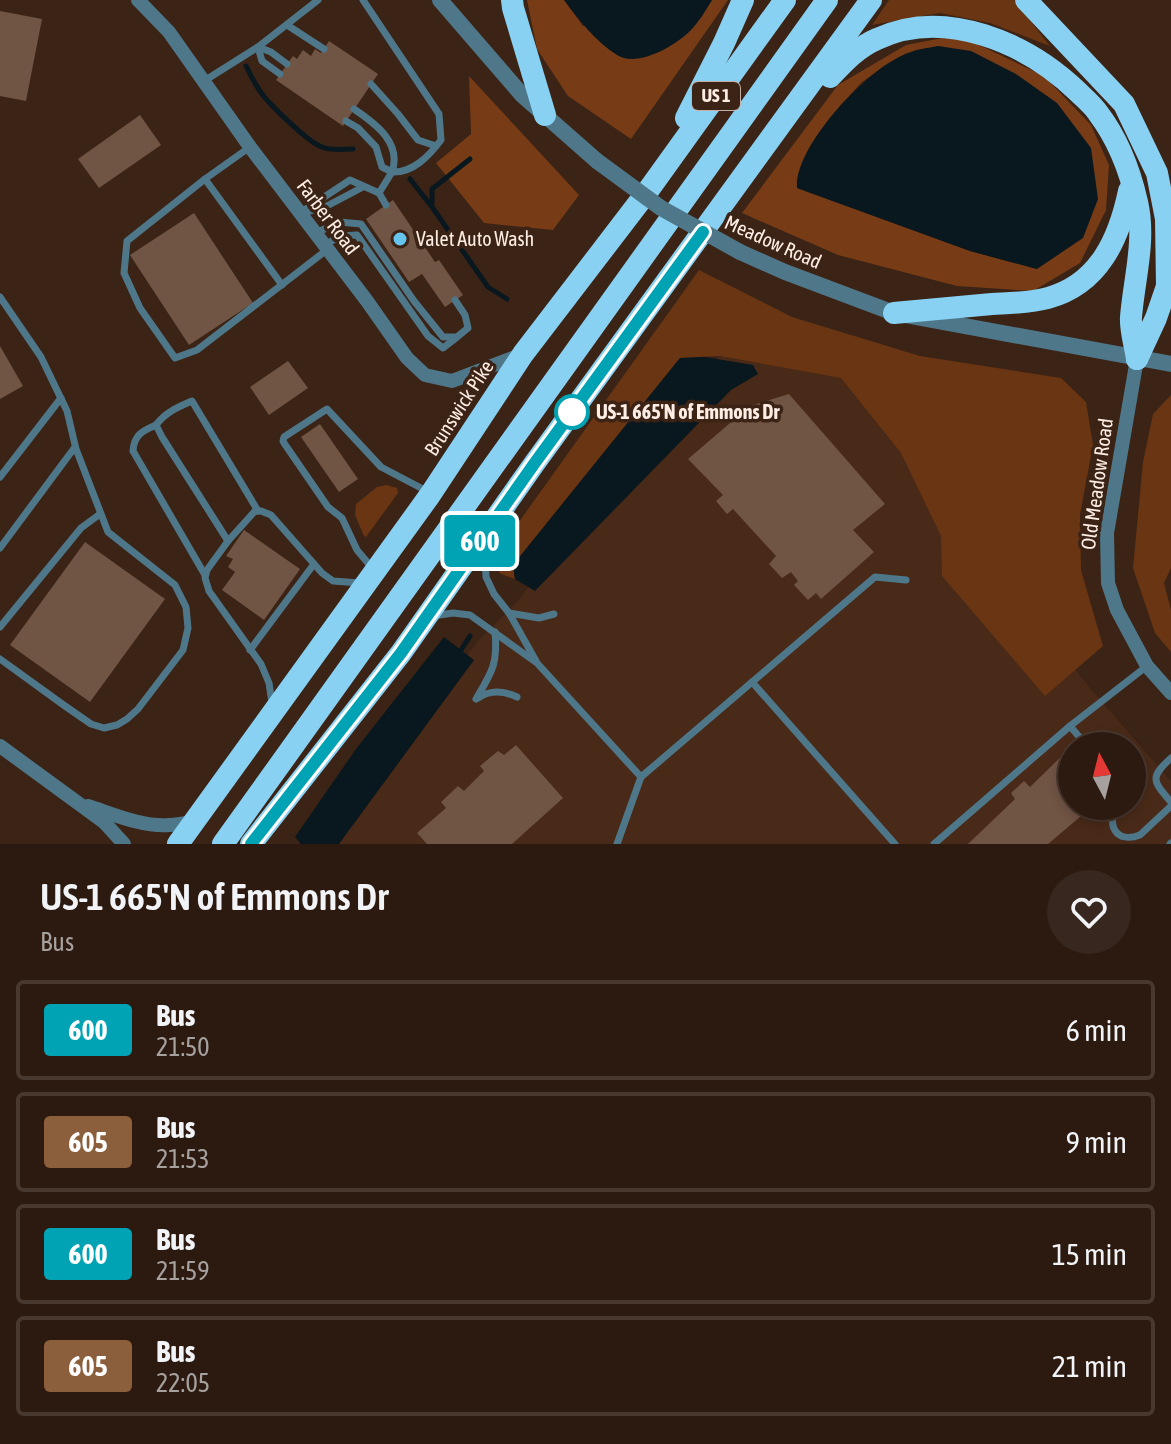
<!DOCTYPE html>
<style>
body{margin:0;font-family:"Asap Condensed",sans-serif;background:#38271e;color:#f1f3f6;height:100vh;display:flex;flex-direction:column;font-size:30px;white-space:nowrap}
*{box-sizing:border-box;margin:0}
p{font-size:26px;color:#a6a19f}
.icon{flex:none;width:44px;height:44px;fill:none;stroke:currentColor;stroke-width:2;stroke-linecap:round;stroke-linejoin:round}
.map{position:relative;height:844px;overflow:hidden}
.drawer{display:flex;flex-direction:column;background:#2c1a10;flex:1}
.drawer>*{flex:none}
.badge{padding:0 16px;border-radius:6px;font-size:28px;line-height:52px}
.needle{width:52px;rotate:353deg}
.tools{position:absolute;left:1058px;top:732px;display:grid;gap:16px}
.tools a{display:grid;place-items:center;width:88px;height:88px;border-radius:50%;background:#2c1a10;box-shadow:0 4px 12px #0003,0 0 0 2px #483830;font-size:40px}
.map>.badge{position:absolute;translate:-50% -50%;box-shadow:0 0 0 4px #fff}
.round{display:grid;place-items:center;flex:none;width:84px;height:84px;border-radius:42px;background:#38271e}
.head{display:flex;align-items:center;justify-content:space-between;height:136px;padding:0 40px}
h1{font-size:38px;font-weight:600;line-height:60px}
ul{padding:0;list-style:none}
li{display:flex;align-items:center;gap:24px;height:100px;margin:0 16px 12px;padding:0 24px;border:4px solid #483830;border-radius:8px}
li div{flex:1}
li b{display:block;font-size:30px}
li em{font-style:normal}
li .badge{min-width:88px;font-weight:700;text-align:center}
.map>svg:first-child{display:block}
</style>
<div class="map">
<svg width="1171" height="844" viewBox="0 0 1171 844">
<rect width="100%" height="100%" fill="#3b2315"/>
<path fill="#492a18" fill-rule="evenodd" d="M 720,356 L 841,378 L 1090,688 L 1171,781 L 1171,844 L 324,844 L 479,640 L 517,602 L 647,434 L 696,379 ZM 1072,746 L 1132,746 L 1132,806 L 1072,806 Z"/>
<g fill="#693513">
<path d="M 889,0 L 1014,0 L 1050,46 L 990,23 L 940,13 L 872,25 Z"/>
<path d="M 699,270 L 792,317 L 920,356 L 1061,378 L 1086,402 L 1093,445 L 1080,515 L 1081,570 L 1103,646 L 1045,696 L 942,576 L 941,536 L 901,453 L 841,378 L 720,356 L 680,358 L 513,565 L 515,579 L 499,573 L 506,540 Z"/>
<path d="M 1171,395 L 1171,568 L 1164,583 L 1171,610 L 1171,652 L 1155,633 L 1133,568 L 1143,462 L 1153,414 Z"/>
<path d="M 386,485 L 397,488 L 398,493 L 366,537 L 364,536 L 355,515 L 356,504 L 377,487 Z"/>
</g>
<g fill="#773c16" fill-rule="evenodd">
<path d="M 527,0 L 564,0 L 583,26 L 690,31 L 712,0 L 728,0 L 631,139 L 568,96 L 537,49 Z"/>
<path d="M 958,35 L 1044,76 L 1091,125 L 1109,165 L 1106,210 L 1080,263 L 1033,291 L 957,286 L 838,255 L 742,213 L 838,85 L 906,45 ZM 907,53 L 1037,269 L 970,251 L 797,188 L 809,149 L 839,107 L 861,83 L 885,65 Z"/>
<path d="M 469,76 L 579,195 L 553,230 L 484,223 L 436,163 L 471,134 Z"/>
</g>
<g fill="#09171e">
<path d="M 564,0 L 712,0 C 706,10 699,22 690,31 C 675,46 637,68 617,55 C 595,41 579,20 564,0 Z"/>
<path d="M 938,46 L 971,51 L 1016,74 L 1057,103 L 1091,148 L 1098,199 L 1083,238 L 1037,269 L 970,251 L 797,188 C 794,146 869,67 908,53 C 917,49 928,48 938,46 Z"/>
<path d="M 705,357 L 753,365 L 758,374 L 731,390 L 535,591 L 515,579 L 513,565 L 680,358 Z"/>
<path d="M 444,637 L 474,660 L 339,844 L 301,844 L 295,837 L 356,749 Z"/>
</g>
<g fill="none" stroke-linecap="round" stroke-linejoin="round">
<g stroke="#09171e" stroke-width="5">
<path d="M 246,66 C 250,73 253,81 258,88 C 265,101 309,143 322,147 C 332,151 343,149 353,149"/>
<path d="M 410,179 L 432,207 L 488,287 L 507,299"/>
<path d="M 432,204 L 432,189 L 470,159"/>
<path d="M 459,653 L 470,636"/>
</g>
</g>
<g fill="#705444">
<path d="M 0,11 L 42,19 L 26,101 L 0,96 Z"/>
<path d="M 329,41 L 378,74 L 343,126 L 276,80 L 293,56 L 297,59 L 303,50 L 311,56 L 315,49 L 321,53 Z"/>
<path d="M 140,115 L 161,145 L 99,188 L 78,159 Z"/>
<path d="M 393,200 L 435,262 L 439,260 L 463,295 L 445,307 L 422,274 L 409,282 L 366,219 Z"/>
<path d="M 194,213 L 253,303 L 189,345 L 130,255 Z"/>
<path d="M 0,346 L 23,386 L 0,399 Z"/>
<path d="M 288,361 L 308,388 L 269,415 L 250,387 Z"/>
<path d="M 789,394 L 885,504 L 853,530 L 874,552 L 821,599 L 816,593 L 808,600 L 794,585 L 798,581 L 791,572 L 782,578 L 769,564 L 776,556 L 733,509 L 727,514 L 716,501 L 723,495 L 688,459 L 750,406 Z"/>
<path d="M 320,424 L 358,479 L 339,492 L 301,437 Z"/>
<path d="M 244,530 L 300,569 L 264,620 L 222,590 L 235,572 L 228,567 L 233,559 L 226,556 Z"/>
<path d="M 85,542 L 165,599 L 90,702 L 10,645 Z"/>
<path d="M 516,745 L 563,798 L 512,844 L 427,844 L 417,833 L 446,808 L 441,802 L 458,786 L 464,791 L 484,771 L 480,766 L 498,751 L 504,755 Z"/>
<path d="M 1072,746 L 1072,806 L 1093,806 L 1048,844 L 968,844 L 1015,799 L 1011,793 L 1024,781 L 1030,787 Z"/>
</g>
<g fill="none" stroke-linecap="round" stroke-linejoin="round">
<g stroke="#4f778a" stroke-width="7">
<path d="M 287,25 L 324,49"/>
<path d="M 258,47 L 262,61 L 280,74"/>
<path d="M 258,47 L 271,52 L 287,64"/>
<path d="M 204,81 L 258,47 L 318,0"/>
<path d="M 371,84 L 398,114 L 418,140 L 436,146"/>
<path d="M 354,109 C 376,124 402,143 392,172 C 413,173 429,156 441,140 L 439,114 L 363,0"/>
<path d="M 346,121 L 358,128 L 376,147 L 382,167 L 392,172 L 379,193"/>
<path d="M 250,147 L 205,179 L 127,241 L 124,273 L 140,308 L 175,358 L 197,350 L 328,249"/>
<path d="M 205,179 L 282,285"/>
<path d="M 307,212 L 325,207 L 363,187"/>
<path d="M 300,213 L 350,180 L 379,193 L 386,205"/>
<path d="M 316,233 L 339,222 L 361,224 L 414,301 L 443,337 L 457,337 L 468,328 L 465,315 L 455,300"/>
<path d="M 324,245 L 341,236 L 357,235 L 428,336 L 443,348 L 456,338"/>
<path d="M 0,297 L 41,357 L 67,411 L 76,449 L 108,532 L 175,585 L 186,607 L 188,628 L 183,650 L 138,709 L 127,719 L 117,725 L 104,728 L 91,724 L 65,706 L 0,659"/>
<path d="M 156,425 C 142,431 134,435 133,451 L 205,575"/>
<path d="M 0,477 L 61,398"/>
<path d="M 228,541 L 162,437 L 156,425 C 166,412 178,407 192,401 L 258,511"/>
<path d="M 488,544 L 485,556 L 486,577 L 494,594 L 509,613 L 536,661"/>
<path d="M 0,548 L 75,447"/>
<path d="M 373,569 L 357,550 L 342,518 L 328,507 L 284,443 L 283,441 L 284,437 L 327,409 L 381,467 L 421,488 L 429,494"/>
<path d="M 509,613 L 539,618 L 554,614"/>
<path d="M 433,616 L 453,613 L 470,615 L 537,663 L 641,777 L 875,577 L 906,580"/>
<path d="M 0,627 L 81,528 L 100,514"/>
<path d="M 250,650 L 314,564"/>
<path d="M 752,682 L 895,844"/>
<path d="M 478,698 C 491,689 504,691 517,697"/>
<path d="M 476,699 C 492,672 498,664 495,632"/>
<path d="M 272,703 L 269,683 L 261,664 L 209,591 L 205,578 L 207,570 L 228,541 L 255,511 L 261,511 L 271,515 L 322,573 L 333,581 L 360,583"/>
<path d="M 1070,726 L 1087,746"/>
<path d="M 1171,758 C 1149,778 1153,781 1171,802"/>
<path d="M 1117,806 C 1106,825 1116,844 1140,835 L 1171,806"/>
<path d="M 617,844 L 641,777"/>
<path d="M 934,844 L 1070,726 L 1147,666"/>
<path d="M 1170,844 L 1171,843"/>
</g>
<g stroke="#4f778a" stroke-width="14">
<path d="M 138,0 L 169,32 L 250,147 L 367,301 L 407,358 L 425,375 L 452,381 L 523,354"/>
<path d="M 1137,359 L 1107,533 L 1108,583 L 1117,610 L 1147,666 L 1171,693"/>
<path d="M 0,746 L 104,822 L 124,844"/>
<path d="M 88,806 C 113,814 142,827 169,825 C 177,825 186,823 194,821"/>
</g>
<g stroke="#4f778a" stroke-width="16">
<path d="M 440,0 L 522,95 L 597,161"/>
<path d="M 740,252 L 785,272 L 894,313 L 1171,364"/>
</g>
<g stroke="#88d1f3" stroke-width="22">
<path d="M 512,0 L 513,8 L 545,115"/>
<path d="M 1026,0 L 1124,104 L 1157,173 L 1166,219 L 1167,286 L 1156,318 L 1137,359"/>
<path d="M 830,77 C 844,62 858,47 877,39 C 945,7 1027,43 1077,91 C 1084,98 1093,105 1098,113 C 1117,138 1130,171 1137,202 C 1146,240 1134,279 1131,317 C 1130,330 1135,345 1137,359"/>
<path d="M 686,118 L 724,43 L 743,0"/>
<path d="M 894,313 C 927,310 960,307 992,304 C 1010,303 1030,303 1048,298 C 1099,284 1119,239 1129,191"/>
<path d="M 178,844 L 430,495 L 523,354 L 647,192 L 785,0"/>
<path d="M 223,844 L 827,0"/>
<path d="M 251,844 L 401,653 L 534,464 L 871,0"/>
</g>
<path stroke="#4f778a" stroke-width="16" d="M 597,161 L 661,208 L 740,252"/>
</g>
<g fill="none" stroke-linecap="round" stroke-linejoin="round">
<defs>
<path id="line" d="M 251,844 L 401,653 L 534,464 L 703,232"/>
</defs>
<use href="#line" stroke="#fff" stroke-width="18"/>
<use href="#line" stroke="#00a3b4" stroke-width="12"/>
</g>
<circle fill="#66c4ef" stroke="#3b2315" stroke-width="3" cx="400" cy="239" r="8"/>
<circle fill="#fff" stroke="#00a3b4" stroke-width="4" cx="572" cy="412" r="16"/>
<g text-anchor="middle" stroke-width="7" stroke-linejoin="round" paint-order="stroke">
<rect fill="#3b2315" stroke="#c4b0a6" stroke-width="2" x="692" y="82" width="48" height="28" rx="6"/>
<g font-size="18" font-weight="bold" fill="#feede4">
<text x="716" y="102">US 1</text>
</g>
<g font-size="20" fill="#feede4" stroke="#3b2315">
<text transform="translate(328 217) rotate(53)" y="7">Farber Road</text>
<text transform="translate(773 242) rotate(24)" y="7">Meadow Road</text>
<text transform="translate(459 408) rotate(-57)" y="7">Brunswick Pike</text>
<text transform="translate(1097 484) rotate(-82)" y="7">Old Meadow Road</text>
</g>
<g font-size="20" fill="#feede4" stroke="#3b2315" text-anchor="start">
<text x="416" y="246">Valet Auto Wash</text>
</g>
<g font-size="20" font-weight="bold" fill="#feede4" stroke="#3b2315" text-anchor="start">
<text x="596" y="419">US-1 665'N of Emmons Dr</text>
</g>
</g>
</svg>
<div class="tools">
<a><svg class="needle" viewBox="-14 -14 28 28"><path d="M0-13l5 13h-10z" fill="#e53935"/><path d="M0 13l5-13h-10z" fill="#a6a19f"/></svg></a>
</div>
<b class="badge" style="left:480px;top:541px;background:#00a3b4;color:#fff">600</b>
</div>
<section class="drawer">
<div class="head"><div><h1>US-1 665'N of Emmons Dr</h1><p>Bus</p></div><a class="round"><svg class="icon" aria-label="heart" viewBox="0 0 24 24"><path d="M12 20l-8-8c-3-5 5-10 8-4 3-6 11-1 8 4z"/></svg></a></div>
<ul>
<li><span class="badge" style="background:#00a3b4;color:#fff">600</span><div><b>Bus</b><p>21:50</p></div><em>6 min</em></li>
<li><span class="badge" style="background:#8b5e3c;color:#fff">605</span><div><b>Bus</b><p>21:53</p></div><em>9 min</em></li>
<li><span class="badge" style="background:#00a3b4;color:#fff">600</span><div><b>Bus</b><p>21:59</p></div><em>15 min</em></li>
<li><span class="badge" style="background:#8b5e3c;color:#fff">605</span><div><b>Bus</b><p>22:05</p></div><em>21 min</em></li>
</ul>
</section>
